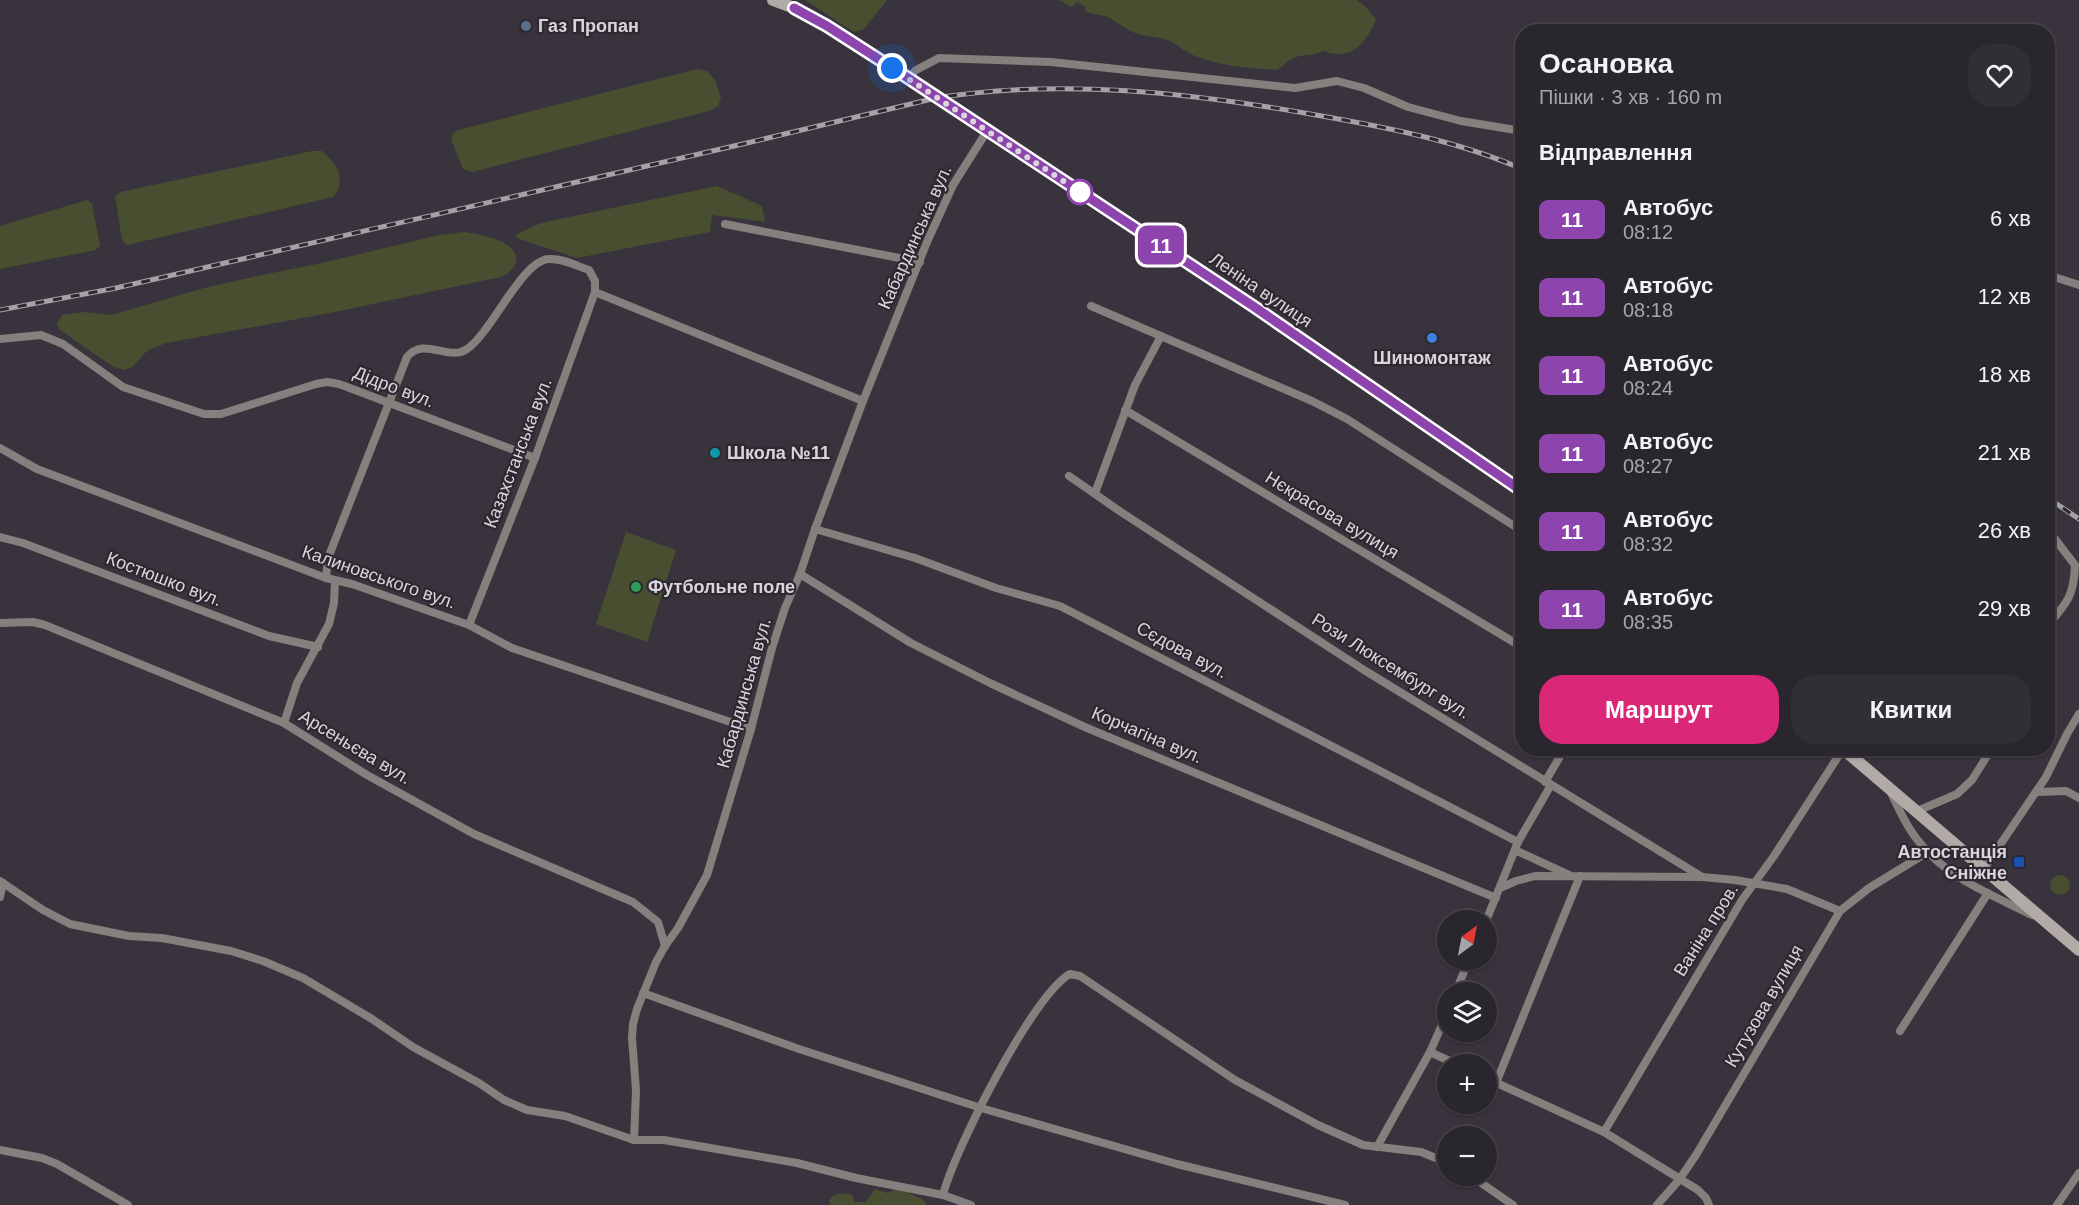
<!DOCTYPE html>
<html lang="uk">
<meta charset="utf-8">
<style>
body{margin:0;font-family:Helvetica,sans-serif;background:#322e35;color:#f1f3f6;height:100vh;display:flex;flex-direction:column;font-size:22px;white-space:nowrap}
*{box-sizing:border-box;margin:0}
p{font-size:20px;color:#a5a5aa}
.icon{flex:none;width:33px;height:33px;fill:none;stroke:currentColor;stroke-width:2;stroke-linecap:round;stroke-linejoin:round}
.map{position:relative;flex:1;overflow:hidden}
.sheet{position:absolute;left:1515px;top:24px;width:540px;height:732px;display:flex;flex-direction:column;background:#2a262d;border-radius:24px;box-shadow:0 2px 4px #0004,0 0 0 2px #464349}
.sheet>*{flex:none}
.badge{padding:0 12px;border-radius:9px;font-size:21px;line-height:39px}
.needle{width:39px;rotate:32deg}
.buttons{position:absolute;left:1437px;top:910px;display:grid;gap:12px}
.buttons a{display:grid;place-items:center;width:60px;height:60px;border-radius:50%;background:#2a262d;box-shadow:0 2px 4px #0004,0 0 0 2px #464349;font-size:30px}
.you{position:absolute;width:30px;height:30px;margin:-15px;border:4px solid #fff;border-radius:50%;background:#1a73e8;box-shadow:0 0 0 9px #1a73e833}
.map>.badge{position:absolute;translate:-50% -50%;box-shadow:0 0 0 3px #fff}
h2{padding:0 24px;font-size:22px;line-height:54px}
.round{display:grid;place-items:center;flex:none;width:63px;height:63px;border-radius:24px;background:#322e35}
.headline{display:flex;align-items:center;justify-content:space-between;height:102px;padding:0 24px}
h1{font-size:28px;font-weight:600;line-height:45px}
.cta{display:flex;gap:12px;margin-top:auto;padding:12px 24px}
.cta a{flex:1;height:69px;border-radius:24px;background:#db2777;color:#fff;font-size:24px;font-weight:600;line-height:69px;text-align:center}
.cta a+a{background:#322e35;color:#f1f3f6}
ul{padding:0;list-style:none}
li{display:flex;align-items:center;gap:18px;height:78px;padding:0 24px}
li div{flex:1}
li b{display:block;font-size:22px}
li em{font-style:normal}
li .badge{min-width:66px;font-weight:700;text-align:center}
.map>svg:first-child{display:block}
</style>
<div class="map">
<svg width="2079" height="1205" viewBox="0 0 2079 1205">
<rect width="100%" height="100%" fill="#38333c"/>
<g fill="#484f30">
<path d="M 805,0 L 887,0 L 863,30 L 854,32 Z"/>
<path d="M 1059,0 L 1357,0 L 1367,8 L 1376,20 C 1364,45 1352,61 1323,51 C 1313,57 1304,53 1294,58 C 1288,60 1282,67 1277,70 C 1249,68 1221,66 1195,56 C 1184,52 1177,43 1167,40 C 1157,36 1146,37 1135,33 C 1125,29 1117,21 1107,17 C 1099,14 1093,15 1085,11 L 1085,6 L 1077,2 L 1072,7 Z"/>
<path d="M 697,69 L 707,71 L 715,80 L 721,98 L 718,106 L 709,111 L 472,172 L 463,169 L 452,142 L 452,134 L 458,130 Z"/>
<path d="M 312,151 L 322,151 C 336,162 348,182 333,197 L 127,245 L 122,240 L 115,196 L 120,192 Z"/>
<path d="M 717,186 L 762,206 L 765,222 L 712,215 L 710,232 L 577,258 L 519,239 L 515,235 L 541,223 Z"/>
<path d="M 87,200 L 92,204 L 100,245 L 96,250 L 0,269 L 0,226 Z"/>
<path d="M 464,232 C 477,234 518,240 516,260 C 515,269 509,273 501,277 L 330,313 L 166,343 L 147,351 L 132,367 L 123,370 L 112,366 L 60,330 L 57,323 L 62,315 L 84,312 L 111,315 L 204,288 L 257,276 L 322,263 L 439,235 Z"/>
<path d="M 626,532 L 676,550 L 647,642 L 596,624 Z"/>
<circle cx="2060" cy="885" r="10"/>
<path d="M 875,1189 L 888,1193 C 891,1192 894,1189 897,1189 C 903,1188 913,1197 921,1198 L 926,1203 L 925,1205 L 830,1205 L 829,1201 C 833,1193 843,1193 851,1194 L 855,1202 L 866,1202 Z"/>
</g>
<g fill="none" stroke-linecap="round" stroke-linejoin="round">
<g stroke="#85807d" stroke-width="8">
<path d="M 908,78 L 916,70 L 939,58 L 1051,62 L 1295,88 L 1337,81 L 1364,88 L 1408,107 L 1461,121 L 1522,131"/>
<path d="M 725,224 L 920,262"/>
<path d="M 2048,275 L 2079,285"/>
<path d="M 1091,306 L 1312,401 L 1347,419 L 1522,531"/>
<path d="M 0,339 L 41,335 L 63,344 L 123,387 L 204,414 L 221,414 L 316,384 L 327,382 L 339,384 L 535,458"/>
<path d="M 1125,410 L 1522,647"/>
<path d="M 0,448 L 37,469 L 326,578 L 352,584 L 469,625 L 512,648 L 751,729"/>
<path d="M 1069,476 L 1121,512 L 1364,670 L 1702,877"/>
<path d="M 1095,493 L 1135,385 L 1161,336"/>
<path d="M 815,529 L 915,558 L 996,588 L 1060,606 L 1518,842"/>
<path d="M 2048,530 L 2075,565 C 2074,596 2067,603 2048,625"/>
<path d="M 0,537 L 23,543 L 269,636 L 318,647"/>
<path d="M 800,574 L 911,643 L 990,683 L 1087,728 L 1496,898"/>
<path d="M 326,578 L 328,558 L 407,357 C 424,336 449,362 467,349 C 492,332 522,260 549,259 C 562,258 577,266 589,270 L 595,281 L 595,292 L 863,401"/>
<path d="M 0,623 L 33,622 L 45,625 L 284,723 L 367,775 L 474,834 L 633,902 L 658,922 L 665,946"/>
<path d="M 469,625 L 535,458 L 595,292"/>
<path d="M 284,723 L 297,683 L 329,624 L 334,603 L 335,581"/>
<path d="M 1545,782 L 1565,748"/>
<path d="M 1890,791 C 1899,809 1907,828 1920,843 C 1947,878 1994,896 2032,915"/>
<path d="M 2037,792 L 2066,791 L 2079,798"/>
<path d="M 1915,812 L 1957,794 L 1972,780 L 1992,748"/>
<path d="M 1515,850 L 1569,875"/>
<path d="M 1983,870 L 2046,777 L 2067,734 L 2079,714"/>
<path d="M 0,881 L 43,910 L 70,924 L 129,936 L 162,938 L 231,951 L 263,961 L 303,978 L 372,1019 L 413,1047 L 479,1083 L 504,1100 L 527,1110 L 565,1116 L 634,1140 L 664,1140 L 797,1163 L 856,1178 L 943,1195 L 971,1205"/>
<path d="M 1500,888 L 1516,881 L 1535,876 L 1702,877 L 1735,880 L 1787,889 L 1840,911"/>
<path d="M 0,897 L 3,883"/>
<path d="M 1486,921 L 1518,842 L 1551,785"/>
<path d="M 643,993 L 799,1049 L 981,1108 L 1177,1164 L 1345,1205"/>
<path d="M 1455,993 L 1469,960"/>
<path d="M 1900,1031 L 1988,893"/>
<path d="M 1430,1052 L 1458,1065"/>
<path d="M 1486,1078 L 1604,1132 L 1698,1190 L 1706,1198 L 1709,1205"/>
<path d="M 1496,1083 L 1580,876"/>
<path d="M 1604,1132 L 1742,900 L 1774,856 L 1843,749"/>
<path d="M 634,1140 L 636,1090 L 632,1038 L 633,1024 L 637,1009 L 656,962 L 665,946 L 678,928 L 707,875 L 751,729 L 772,648 L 785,608 L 800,574 L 815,529 L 863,401 L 927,242 L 953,185 L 987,131"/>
<path d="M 1377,1147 L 1430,1052 L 1448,1011"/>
<path d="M 0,1150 L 42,1158 L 57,1164 L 128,1205"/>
<path d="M 1471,1176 L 1513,1205"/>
<path d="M 943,1195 C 954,1151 1033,994 1070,974 L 1080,976 L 1235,1080 L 1318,1125 L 1363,1145 L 1421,1152 L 1448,1163"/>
<path d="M 1657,1205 L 1679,1180 L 1696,1155 L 1840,911 L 1869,888 L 1928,852"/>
<path d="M 2057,1205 L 2079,1173"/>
</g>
<g stroke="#b2aaa6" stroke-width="12">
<path d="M 773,0 L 794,8 L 827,26 L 908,78 L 1253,306 L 1522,491"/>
<path d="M 1842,748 L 2079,950"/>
</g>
<defs>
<g id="rail">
<path d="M 0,310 L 116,288 L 747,143 L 936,98 C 1062,78 1192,93 1316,115 C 1385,127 1458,141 1522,169"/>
<path d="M 2048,498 L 2079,519"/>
</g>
</defs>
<use href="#rail" stroke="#a5a1a8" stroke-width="5"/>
<use href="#rail" stroke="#2e2931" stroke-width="3" stroke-dasharray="9" stroke-linecap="butt"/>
</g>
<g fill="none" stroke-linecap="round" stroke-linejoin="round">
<defs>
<path id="line" d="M 794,8 L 827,26 L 908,78 L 1253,306 L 1522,491"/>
</defs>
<use href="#line" stroke="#fff" stroke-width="14"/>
<use href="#line" stroke="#8e44ad" stroke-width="9"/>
<path stroke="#d8d5db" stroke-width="6" stroke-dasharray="0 10.8" d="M 892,68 L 1080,192"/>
</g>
<circle fill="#5c6f8a" stroke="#2e2931" stroke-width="2" cx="526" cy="26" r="6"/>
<circle fill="#fff" stroke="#8e44ad" stroke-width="3" cx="1080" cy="192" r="12"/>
<circle fill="#3f7fe0" stroke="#2e2931" stroke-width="2" cx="1432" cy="338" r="6"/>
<circle fill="#0f9aa8" stroke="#2e2931" stroke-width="2" cx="715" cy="453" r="6"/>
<circle fill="#2e9e5b" stroke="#2e2931" stroke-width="2" cx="636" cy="587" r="6"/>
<rect fill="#1a4fb4" stroke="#2e2931" stroke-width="2" x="2013" y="856" width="12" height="12" rx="3"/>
<g text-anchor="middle" stroke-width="4.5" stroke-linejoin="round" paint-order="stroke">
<g font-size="18" font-weight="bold" fill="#d8d5db" stroke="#2e2931" text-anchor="start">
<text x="538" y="32">Газ Пропан</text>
<text x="1432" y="364" text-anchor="middle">Шиномонтаж</text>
<text x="727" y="459">Школа №11</text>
<text x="648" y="593">Футбольне поле</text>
<text x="2007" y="858" text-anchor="end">Автостанція<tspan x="2007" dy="21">Сніжне</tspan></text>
</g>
<g font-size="18" fill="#d8d5db" stroke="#2e2931">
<text transform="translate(915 237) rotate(-66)" y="6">Кабардинська вул.</text>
<text transform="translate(1261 290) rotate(34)" y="6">Леніна вулиця</text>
<text transform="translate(394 387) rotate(21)" y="6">Дідро вул.</text>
<text transform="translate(518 453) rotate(-69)" y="6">Казахстанська вул.</text>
<text transform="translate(1332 515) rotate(31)" y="6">Нєкрасова вулиця</text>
<text transform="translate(379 577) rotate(19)" y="6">Калиновського вул.</text>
<text transform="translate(164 579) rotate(21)" y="6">Костюшко вул.</text>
<text transform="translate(1182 650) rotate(28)" y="6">Сєдова вул.</text>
<text transform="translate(1391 666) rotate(32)" y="6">Рози Люксембург вул.</text>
<text transform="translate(744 693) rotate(-74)" y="6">Кабардинська вул.</text>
<text transform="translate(1147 735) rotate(23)" y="6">Корчагіна вул.</text>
<text transform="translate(355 747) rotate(31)" y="6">Арсеньєва вул.</text>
<text transform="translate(1706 930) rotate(-58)" y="6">Ваніна пров.</text>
<text transform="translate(1764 1006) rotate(-60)" y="6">Кутузова вулиця</text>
</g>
</g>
</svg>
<div class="buttons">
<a><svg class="needle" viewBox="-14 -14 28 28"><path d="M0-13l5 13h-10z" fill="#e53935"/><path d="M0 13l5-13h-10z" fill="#a5a5aa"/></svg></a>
<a><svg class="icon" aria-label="layers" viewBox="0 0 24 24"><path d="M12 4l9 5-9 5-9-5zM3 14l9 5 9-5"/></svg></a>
<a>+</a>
<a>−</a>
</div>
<div class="you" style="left:892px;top:68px"></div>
<b class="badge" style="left:1161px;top:245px;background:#8e44ad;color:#fff">11</b>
<section class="sheet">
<div class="headline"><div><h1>Осановка</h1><p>Пішки · 3 хв · 160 m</p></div><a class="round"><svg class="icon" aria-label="heart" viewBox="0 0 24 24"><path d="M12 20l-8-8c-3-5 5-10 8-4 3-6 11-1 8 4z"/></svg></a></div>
<h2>Відправлення</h2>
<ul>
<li><span class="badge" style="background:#8e44ad;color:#fff">11</span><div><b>Автобус</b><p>08:12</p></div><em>6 хв</em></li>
<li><span class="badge" style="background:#8e44ad;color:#fff">11</span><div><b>Автобус</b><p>08:18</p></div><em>12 хв</em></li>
<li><span class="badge" style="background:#8e44ad;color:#fff">11</span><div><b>Автобус</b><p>08:24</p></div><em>18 хв</em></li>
<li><span class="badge" style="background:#8e44ad;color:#fff">11</span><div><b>Автобус</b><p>08:27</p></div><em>21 хв</em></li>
<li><span class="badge" style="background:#8e44ad;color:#fff">11</span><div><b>Автобус</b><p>08:32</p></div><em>26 хв</em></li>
<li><span class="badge" style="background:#8e44ad;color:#fff">11</span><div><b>Автобус</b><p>08:35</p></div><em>29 хв</em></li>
</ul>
<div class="cta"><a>Маршрут</a><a>Квитки</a></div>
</section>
</div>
